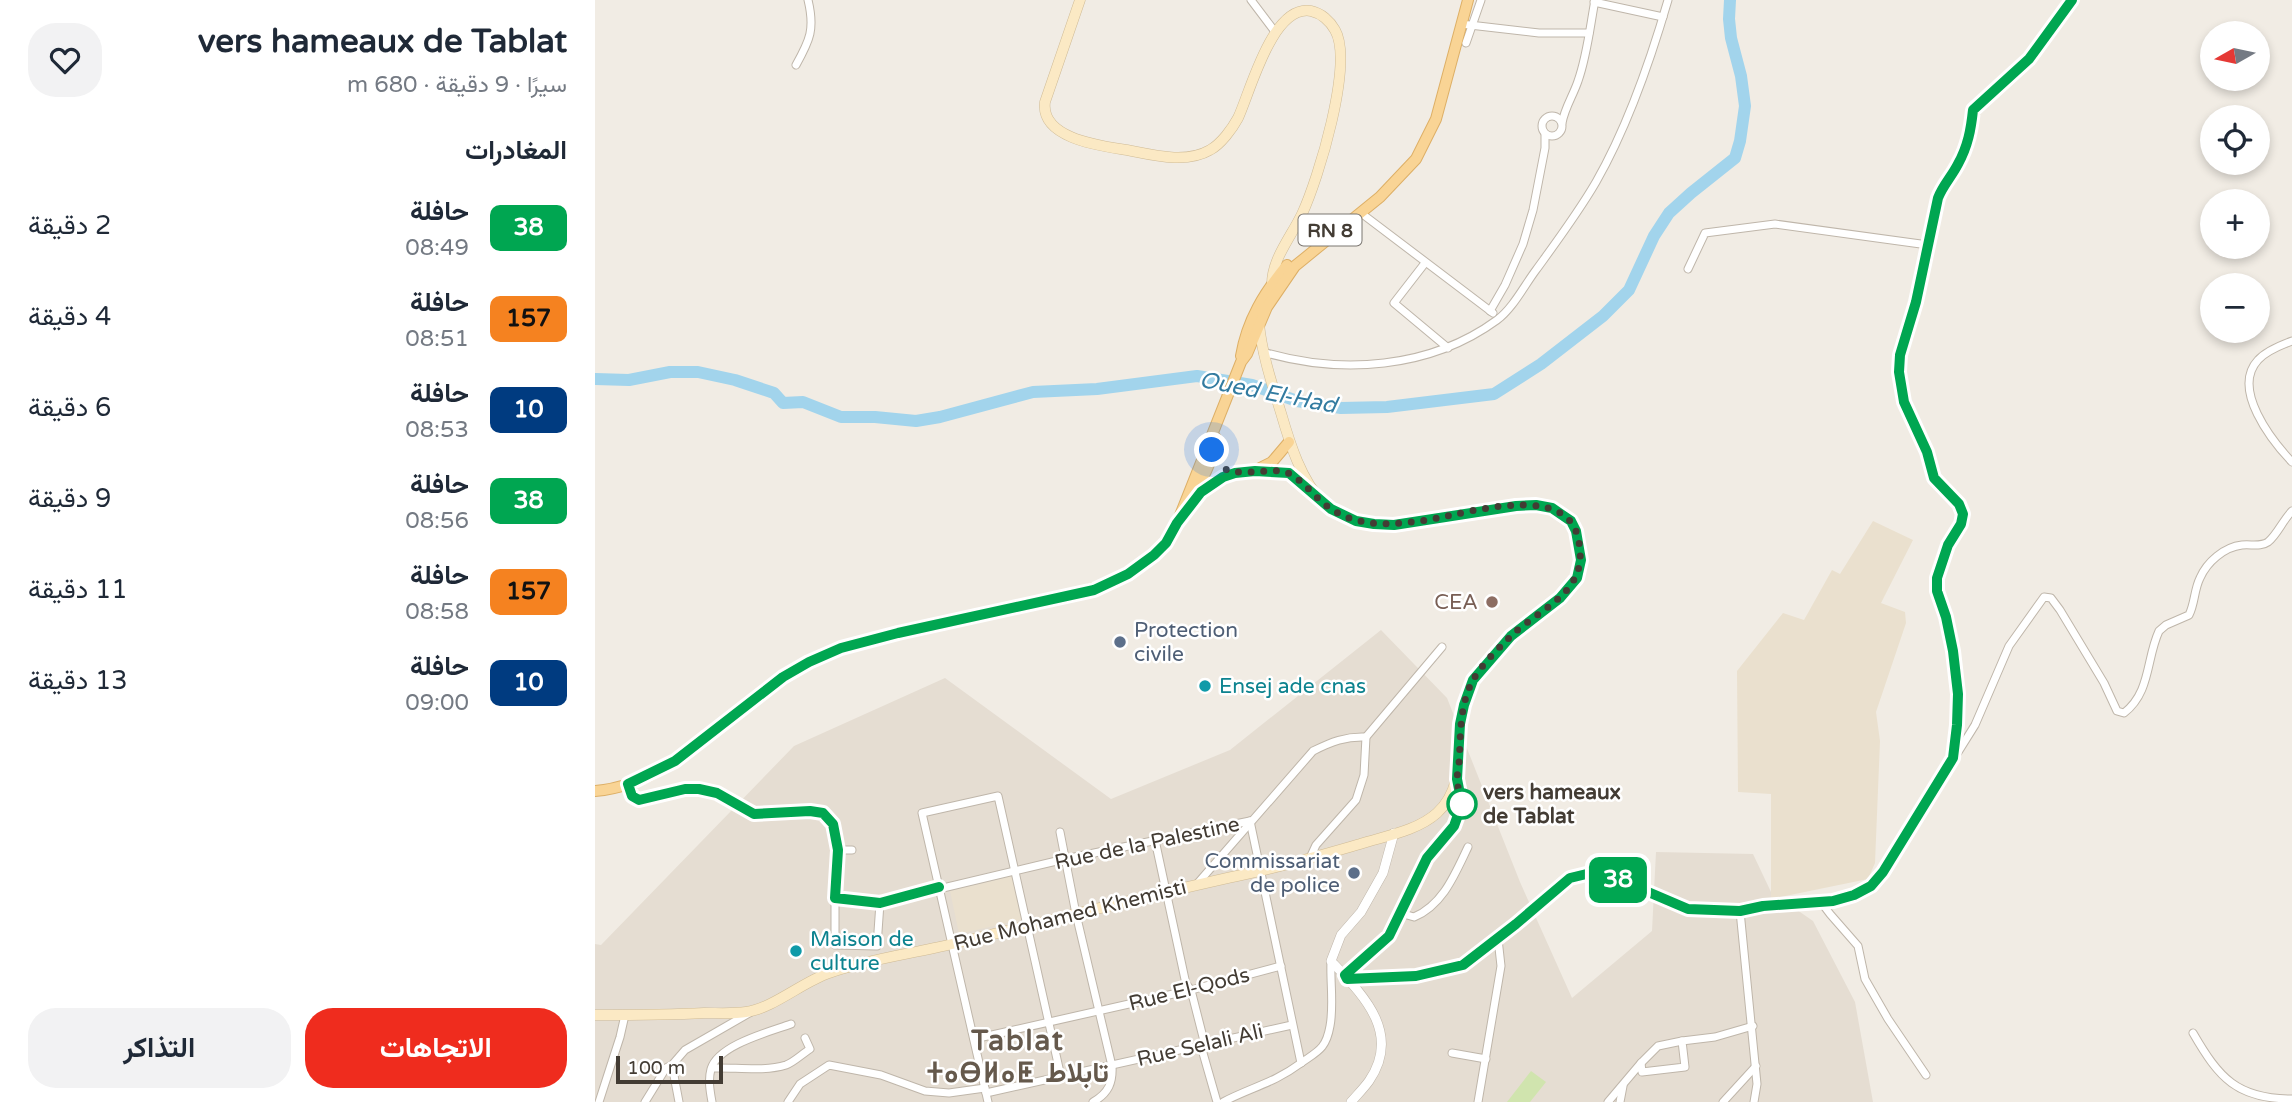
<!DOCTYPE html>
<html lang="ar">
<meta charset="utf-8">
<style>
body{margin:0;font-family:"Varela Round",Vazirmatn,"Noto Sans Tifinagh",sans-serif;background:#f2f2f3;color:#1f2937;direction:rtl;height:100vh;display:flex;flex-direction:column;font-size:26px;white-space:nowrap}
*{box-sizing:border-box;margin:0}
p{font-size:23px;color:#747a83}
.icon{flex:none;width:38px;height:38px;fill:none;stroke:currentColor;stroke-width:2;stroke-linecap:round;stroke-linejoin:round}
.map{position:relative;flex:1;overflow:hidden;direction:ltr}
.panel{display:flex;flex-direction:column;background:#fff;width:595px}
.panel>*{flex:none}
.badge{padding:0 14px;border-radius:10px;font-size:24px;line-height:46px}
.needle{width:46px;rotate:261deg}
.buttons{position:absolute;left:1605px;top:21px;display:grid;gap:14px}
.buttons a{display:grid;place-items:center;width:70px;height:70px;border-radius:50%;background:#fff;box-shadow:0 4px 10px #0003;font-size:35px}
.scale{position:absolute;left:21px;bottom:18px;width:107px;box-sizing:border-box;padding-left:7px;border:4px solid #433c34;border-top:0;font-size:19px;line-height:24px;white-space:nowrap;color:#433c34;-webkit-text-stroke:5px #fff;paint-order:stroke}
.you{position:absolute;width:35px;height:35px;margin:-18px;border:5px solid #fff;border-radius:50%;background:#1a73e8;box-shadow:0 0 0 10px #1a73e833}
.map>.badge{position:absolute;translate:-50% -50%;box-shadow:0 0 0 4px #fff}
h2{padding:0 28px;font-size:26px;line-height:63px}
.round{display:grid;place-items:center;flex:none;width:74px;height:74px;border-radius:28px;background:#f2f2f3}
.head{display:flex;align-items:center;justify-content:space-between;height:119px;padding:0 28px}
h1{font-size:33px;font-weight:700;line-height:52px}
.primary-button{display:flex;gap:14px;margin-top:auto;padding:14px 28px}
.primary-button a{flex:1;height:80px;border-radius:28px;background:#ef2c1e;color:#fff;font-size:28px;font-weight:700;line-height:80px;text-align:center}
.primary-button a+a{background:#f2f2f3;color:#1f2937}
ul{padding:0;list-style:none}
li{display:flex;align-items:center;gap:21px;height:91px;padding:0 28px}
li div{flex:1}
li b{display:block;font-size:26px}
li em{font-style:normal}
li .badge{min-width:77px;font-weight:700;text-align:center}
main{display:flex;flex:1;min-height:0}
.map>svg:first-child{display:block}
</style>
<main>
<div class="map">
<svg width="1697" height="1102" viewBox="0 0 1697 1102">
<rect width="100%" height="100%" fill="#f1ece4"/>
<path fill="#e5ddd2" d="M 786,630 L 852,698 L 925,882 L 977,998 L 1057,931 L 1061,852 L 1158,854 L 1176,892 L 1218,921 L 1260,1002 L 1278,1102 L 0,1102 L 0,944 L 6,945 L 199,746 L 350,678 L 516,799 L 635,750 Z"/>
<g fill="#eae0ce">
<path d="M 1278,521 L 1318,540 L 1286,603 L 1310,612 L 1311,623 L 1281,712 L 1285,741 L 1280,863 L 1273,879 L 1176,899 L 1176,794 L 1143,792 L 1142,671 L 1188,613 L 1209,620 L 1237,570 L 1245,574 Z"/>
<path d="M 418,876 L 428,919 L 364,934 L 355,891 Z"/>
</g>
<path fill="#d0e4ae" d="M 936,1071 L 951,1082 L 935,1102 L 912,1102 Z"/>
<g fill="none" stroke-linecap="round" stroke-linejoin="round">
<path stroke="#a2d4ec" stroke-width="12" d="M 0,379 L 34,380 L 75,372 L 103,372 L 140,380 L 179,393 L 188,403 L 208,402 L 246,417 L 280,417 L 321,421 L 345,417 L 438,392 L 502,389 L 602,376 L 657,385 L 702,401 L 746,408 L 792,407 L 899,394 L 946,364 L 1008,316 L 1034,290 L 1059,236 L 1074,213 L 1096,193 L 1140,158 L 1145,141 L 1150,106 L 1146,76 L 1136,38 L 1134,19 L 1135,0"/>
<defs>
<g id="minor">
<path d="M 656,0 L 681,33"/>
<path d="M 999,2 L 1068,17"/>
<path d="M 866,24 L 944,33 L 994,33"/>
<path d="M 871,43 L 886,0"/>
<path d="M 201,65 C 215,40 220,29 213,0"/>
<circle cx="957" cy="126" r="10"/>
<path d="M 967,123 C 970,107 978,96 983,81 C 992,56 995,27 1000,0"/>
<path d="M 766,213 L 898,313"/>
<path d="M 830,263 L 799,303 L 853,348"/>
<path d="M 1093,269 L 1110,233 L 1180,224 L 1333,245"/>
<path d="M 895,311 L 910,285 L 928,244 L 938,210 L 950,148 L 950,134"/>
<path d="M 1697,341 C 1686,345 1671,351 1663,360 C 1636,389 1677,441 1697,462"/>
<path d="M 668,352 C 746,375 835,369 902,320 C 918,308 929,286 941,270 C 962,241 983,213 1001,182 C 1033,126 1055,62 1073,0"/>
<path d="M 1358,755 C 1363,719 1364,684 1358,648 C 1356,638 1354,627 1351,617 C 1347,605 1341,594 1342,581 C 1344,560 1369,525 1367,512 C 1365,498 1347,491 1340,480 C 1336,472 1335,462 1332,454 C 1322,426 1307,406 1304,374 C 1302,350 1315,325 1321,302 C 1329,267 1336,232 1343,197 C 1348,185 1357,176 1364,164 C 1373,146 1376,129 1378,110 L 1435,59 L 1477,0"/>
<path d="M 33,784 L 37,796 L 44,800 L 90,789 L 104,789 L 122,793 L 159,814 L 215,811 L 228,813 L 238,824 L 242,850"/>
<path d="M 655,821 L 706,1063"/>
<path d="M 465,832 L 481,914 L 517,1066 C 518,1082 514,1093 498,1102"/>
<path d="M 560,840 L 591,984 L 596,990 L 610,1045"/>
<path d="M 257,850 L 242,850 L 240,898 L 285,903 L 470,859 L 655,821"/>
<path d="M 715,858 L 721,845 L 761,800 L 769,775 L 771,737 L 847,647"/>
<path d="M 602,884 L 718,751 C 736,742 751,736 771,737"/>
<path d="M 240,898 L 240,945 L 282,946 L 285,903"/>
<path d="M 1226,902 L 1235,914 L 1263,946 L 1270,979 L 1293,1019 L 1331,1075"/>
<path d="M 1145,911 C 1180,904 1229,907 1259,895 C 1271,890 1280,881 1288,872 L 1380,725 L 1414,646 L 1449,597 L 1456,598 L 1465,610 L 1509,683 L 1522,711 L 1529,713 C 1556,692 1551,659 1564,631 L 1571,625 L 1594,615 C 1600,603 1599,590 1605,578 C 1612,562 1629,547 1647,545 C 1656,544 1666,547 1673,542 C 1682,535 1688,520 1697,511"/>
<path d="M 805,913 L 819,917 C 848,905 860,874 873,847"/>
<path d="M 903,939 L 975,878 L 1004,871 L 1093,909 L 1145,911 L 1162,1084 L 1159,1102"/>
<path d="M 750,975 L 794,936 L 832,858 L 859,826 L 868,804 L 862,780"/>
<path d="M 752,979 L 821,976 L 868,965 L 903,939 L 906,966 L 883,1102"/>
<path d="M 1598,1033 C 1624,1078 1642,1099 1697,1099"/>
<path d="M 379,1039 L 596,990 L 686,966"/>
<path d="M 606,1046 L 622,1102"/>
<path d="M 857,1053 L 891,1059"/>
<path d="M 1046,1063 L 1063,1046 L 1087,1041"/>
<path d="M 117,1068 C 139,1067 170,1072 191,1065 C 199,1062 207,1054 215,1049 L 210,1038"/>
<path d="M 391,1093 L 697,1025"/>
<path d="M 4,1102 L 25,1037 L 30,1015"/>
<path d="M 50,1102 L 71,1068 L 77,1065"/>
<path d="M 84,1102 L 77,1065 L 90,1050 L 156,1012"/>
<path d="M 117,1102 C 115,1091 113,1080 116,1069 C 123,1045 174,1032 196,1024"/>
<path d="M 193,1102 L 205,1084 L 234,1065 L 286,1075 L 330,1091 L 354,1093 L 390,1088"/>
<path d="M 393,1102 L 327,813 L 403,796 L 466,1077"/>
<path d="M 628,1102 C 657,1087 679,1083 706,1063 C 723,1051 731,1049 735,1026 C 739,1005 735,983 736,961"/>
<path d="M 1013,1102 L 1046,1063 L 1047,1072 L 1090,1067 L 1087,1041 L 1120,1037 L 1158,1026"/>
<path d="M 1025,1102 L 1028,1086"/>
<path d="M 1128,1102 L 1161,1066"/>
</g>
<path id="tertiary" d="M 756,1102 C 762,1095 769,1088 774,1081 C 807,1033 768,995 736,961 L 746,935 L 766,912 L 788,873 L 799,833"/>
<g id="secondary">
<path d="M 485,0 L 450,102 C 445,139 507,146 532,150 C 558,155 591,164 615,150 C 626,144 637,129 643,118 C 655,93 677,4 716,11 C 726,13 735,21 740,30 C 759,63 723,180 707,214 C 696,237 676,260 677,286"/>
<path d="M 0,1015 C 36,1015 73,1015 109,1013 C 123,1013 138,1014 151,1012 C 177,1009 209,981 234,973 C 274,959 316,954 357,944 C 455,921 553,895 651,874 C 690,866 727,855 765,844 C 790,836 822,831 842,813 C 874,784 859,739 870,702 C 875,682 887,668 901,653 C 914,638 928,625 944,613 C 974,590 998,574 981,531 C 954,461 787,564 729,504 C 706,480 695,444 686,413 C 677,384 667,354 664,324"/>
</g>
<g id="primary">
<path d="M 646,356 C 652,320 669,293 692,265"/>
<path d="M 663,469 L 677,462 L 694,442"/>
<path d="M 602,492 L 618,455 L 621,438"/>
<path d="M 597,502 C 617,479 640,470 670,471 C 679,471 688,470 697,475 C 709,482 719,495 729,504"/>
<path d="M 0,791 C 75,785 129,718 188,678 C 205,666 225,657 244,649 C 270,639 299,634 326,628 C 368,619 410,611 451,601 C 490,592 530,582 561,553 C 570,544 576,534 582,523 L 646,362 L 652,354 L 672,307 L 700,266 L 785,197 L 821,159 L 841,119 L 873,0"/>
</g>
</defs>
<use href="#minor" stroke="#bfb6aa" stroke-width="9"/>
<use href="#tertiary" stroke="#bfb6aa" stroke-width="10"/>
<use href="#secondary" stroke="#cfbb96" stroke-width="11"/>
<use href="#primary" stroke="#ddaf66" stroke-width="12"/>
<use href="#minor" stroke="#fff" stroke-width="7"/>
<use href="#tertiary" stroke="#fff" stroke-width="9"/>
<use href="#secondary" stroke="#fbe9c4" stroke-width="10"/>
<use href="#primary" stroke="#f9d495" stroke-width="10"/>
</g>
<g fill="none" stroke-linecap="round" stroke-linejoin="round">
<defs>
<path id="line" d="M 344,887 L 285,903 L 240,898 L 243,850 L 238,824 L 228,813 L 215,811 L 159,814 L 122,793 L 104,789 L 90,789 L 44,800 L 37,796 L 33,784 L 80,761 L 188,677 L 214,662 L 246,648 L 303,633 L 499,590 L 533,574 L 559,555 L 571,543 L 582,523 L 606,492 L 628,477 L 640,473 L 660,471 L 694,473 L 736,509 L 761,521 L 779,524 L 799,525 L 921,506 L 941,505 L 957,508 L 976,521 L 981,531 L 986,560 L 982,578 L 965,598 L 916,636 L 878,680 L 869,705 L 865,724 L 862,779 L 867,804 L 859,826 L 832,858 L 794,936 L 750,975 L 752,979 L 821,976 L 868,965 L 921,924 L 975,878 L 1004,871 L 1093,909 L 1145,911 L 1168,906 L 1238,901 L 1259,895 L 1276,886 L 1288,872 L 1358,758 L 1362,725 L 1363,694 L 1358,651 L 1351,617 L 1342,591 L 1342,578 L 1353,545 L 1366,524 L 1368,514 L 1364,504 L 1339,478 L 1332,452 L 1309,402 L 1304,372 L 1305,355 L 1321,302 L 1343,198 C 1348,185 1357,176 1363,164 C 1373,146 1376,129 1378,110 L 1434,59 L 1477,0"/>
</defs>
<use href="#line" stroke="#fff" stroke-width="16"/>
<use href="#line" stroke="#00a651" stroke-width="10"/>
<path stroke="#433c34" stroke-width="7" stroke-dasharray="0 12.6" d="M 617,450 C 624,486 666,466 690,472 C 704,476 716,493 727,502 C 760,531 803,525 843,518 C 877,511 950,491 975,521 C 982,529 984,540 985,550 C 989,594 943,610 916,636 C 903,649 887,664 878,680 C 864,706 866,734 864,763 C 864,768 862,774 862,779 C 862,787 866,797 867,804"/>
</g>
<circle fill="#8d6e63" stroke="#fff" stroke-width="2.5" cx="897" cy="602" r="7"/>
<g fill="#5c6f8a" stroke="#fff" stroke-width="2.5">
<circle cx="525" cy="642" r="7"/>
<circle cx="759" cy="873" r="7"/>
</g>
<g fill="#0f9aa8" stroke="#fff" stroke-width="2.5">
<circle cx="610" cy="686" r="7"/>
<circle cx="201" cy="951" r="7"/>
</g>
<circle fill="#fff" stroke="#00a651" stroke-width="3.5" cx="867" cy="804" r="14"/>
<g text-anchor="middle" stroke-width="5" stroke-linejoin="round" paint-order="stroke">
<rect fill="#fff" stroke="#7b7671" stroke-width="2" x="703.5" y="214.5" width="63" height="31" rx="5"/>
<g font-size="19" font-weight="bold" fill="#433c34">
<text x="735" y="237">RN 8</text>
</g>
<g font-size="21" fill="#785e54" stroke="#fff" text-anchor="end">
<text x="883" y="609">CEA</text>
</g>
<g font-size="21" fill="#4e5e75" stroke="#fff" text-anchor="start">
<text x="539" y="637">Protection<tspan x="539" dy="24">civile</tspan></text>
<text x="745" y="868" text-anchor="end">Commissariat<tspan x="745" dy="24">de police</tspan></text>
</g>
<g font-size="21" fill="#0d838f" stroke="#fff" text-anchor="start">
<text x="624" y="693">Ensej ade cnas</text>
<text x="215" y="946">Maison de<tspan x="215" dy="24">culture</tspan></text>
</g>
<g font-size="21" font-weight="bold" fill="#433c34" stroke="#fff" text-anchor="start">
<text x="888" y="799">vers hameaux<tspan x="888" dy="24">de Tablat</tspan></text>
</g>
<g font-size="21" fill="#433c34" stroke="#fff">
<text transform="translate(552 843) rotate(-12)" y="7">Rue de la Palestine</text>
<text transform="translate(475 915) rotate(-14)" y="7">Rue Mohamed Khemisti</text>
<text transform="translate(594 989) rotate(-14)" y="7">Rue El-Qods</text>
<text transform="translate(605 1045) rotate(-13)" y="7">Rue Selali Ali</text>
</g>
<g font-size="23" font-style="italic" fill="#327ba0" stroke="#fff">
<text transform="translate(673 392) rotate(11)" y="8">Oued El-Had</text>
</g>
<g font-size="28" font-weight="bold" letter-spacing="2" fill="#65594c" stroke="#fff">
<text x="423" y="1050">Tablat<tspan x="423" dy="32">ⵜⴰⴱⵍⴰⵟ تابلاط</tspan></text>
</g>
</g>
</svg>
<div class="buttons">
<a><svg class="needle" viewBox="-14 -14 28 28"><path d="M0-13l5 13h-10z" fill="#e53935"/><path d="M0 13l5-13h-10z" fill="#747a83"/></svg></a>
<a><svg class="icon" aria-label="locate" viewBox="0 0 24 24"><circle cx="12" cy="12" r="6"/><path d="M12 2v4M12 18v4M2 12h4M18 12h4"/></svg></a>
<a>+</a>
<a>−</a>
</div>
<div class="scale">100 m</div>
<div class="you" style="left:617px;top:450px"></div>
<b class="badge" style="left:1023px;top:880px;background:#00a651;color:#fff">38</b>
</div>
<section class="panel">
<div class="head"><div><h1>vers hameaux de Tablat</h1><p>سيرًا · 9 دقيقة · 680 m</p></div><a class="round"><svg class="icon" aria-label="heart" viewBox="0 0 24 24"><path d="M12 20l-8-8c-3-5 5-10 8-4 3-6 11-1 8 4z"/></svg></a></div>
<h2>المغادرات</h2>
<ul>
<li><span class="badge" style="background:#00a651;color:#fff">38</span><div><b>حافلة</b><p>08:49</p></div><em>2 دقيقة</em></li>
<li><span class="badge" style="background:#f58220;color:#111">157</span><div><b>حافلة</b><p>08:51</p></div><em>4 دقيقة</em></li>
<li><span class="badge" style="background:#003b80;color:#fff">10</span><div><b>حافلة</b><p>08:53</p></div><em>6 دقيقة</em></li>
<li><span class="badge" style="background:#00a651;color:#fff">38</span><div><b>حافلة</b><p>08:56</p></div><em>9 دقيقة</em></li>
<li><span class="badge" style="background:#f58220;color:#111">157</span><div><b>حافلة</b><p>08:58</p></div><em>11 دقيقة</em></li>
<li><span class="badge" style="background:#003b80;color:#fff">10</span><div><b>حافلة</b><p>09:00</p></div><em>13 دقيقة</em></li>
</ul>
<div class="primary-button"><a>الاتجاهات</a><a>التذاكر</a></div>
</section>
</main>
